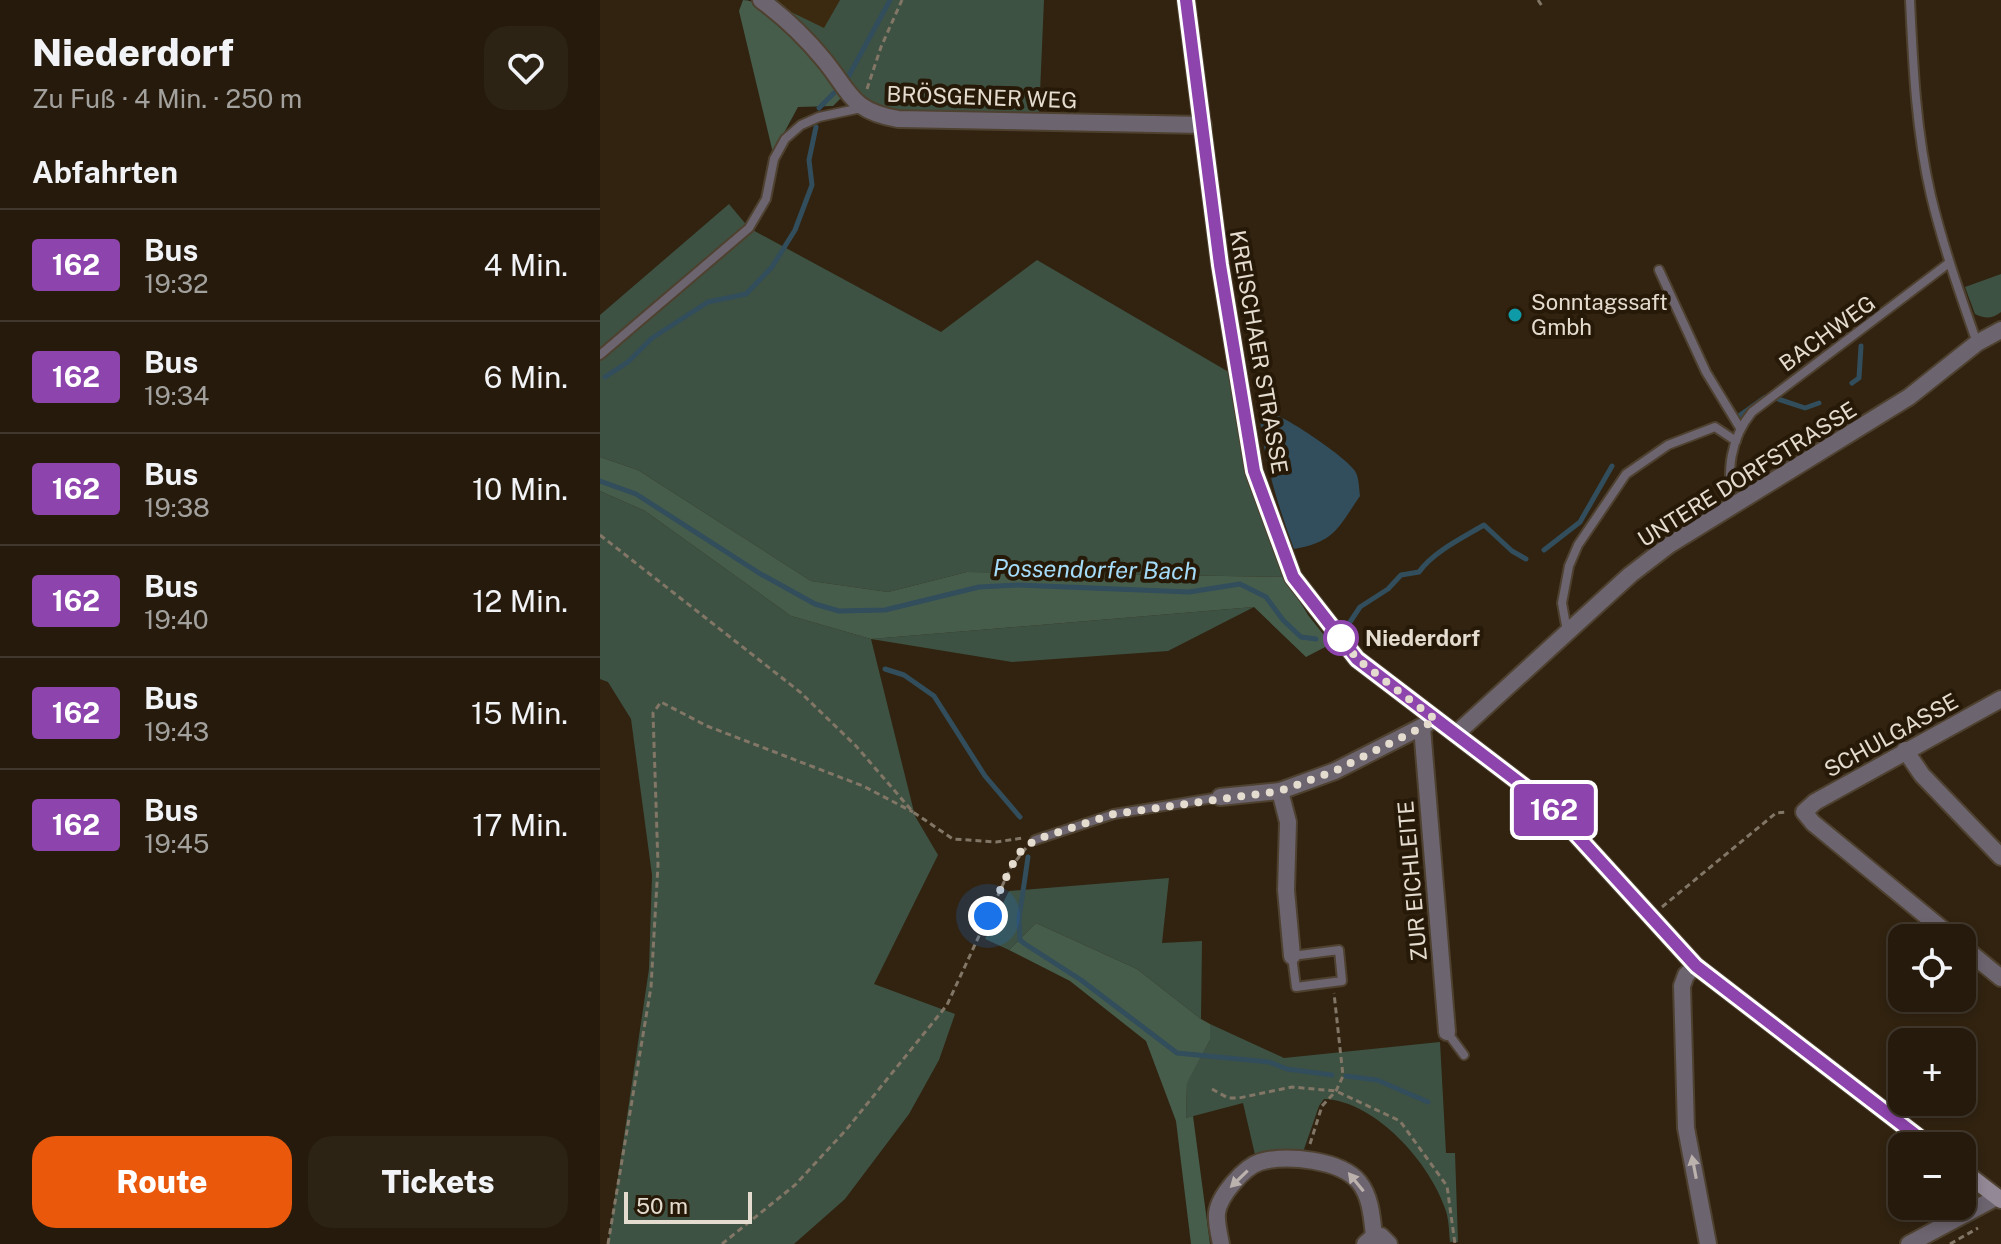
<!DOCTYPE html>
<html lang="de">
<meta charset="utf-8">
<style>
body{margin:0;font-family:"Public Sans",sans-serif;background:#2d2315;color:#f1f3f6;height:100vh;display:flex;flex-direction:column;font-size:30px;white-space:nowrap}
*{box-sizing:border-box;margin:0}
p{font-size:26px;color:#a3a19d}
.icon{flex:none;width:44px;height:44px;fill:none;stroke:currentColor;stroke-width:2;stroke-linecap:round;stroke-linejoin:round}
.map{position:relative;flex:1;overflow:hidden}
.drawer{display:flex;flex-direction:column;background:#251a0c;width:600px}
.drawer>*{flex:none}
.badge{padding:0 16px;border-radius:6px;font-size:28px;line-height:52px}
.buttons{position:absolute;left:1288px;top:924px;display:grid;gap:16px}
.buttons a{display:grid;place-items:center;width:88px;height:88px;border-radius:16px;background:#251a0c;box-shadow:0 4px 12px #0003,0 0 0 2px #42382d;font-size:40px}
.scale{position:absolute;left:24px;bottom:20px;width:128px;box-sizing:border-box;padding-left:8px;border:4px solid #e5dcd0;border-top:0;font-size:22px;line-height:28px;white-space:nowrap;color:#e5dcd0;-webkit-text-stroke:6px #271907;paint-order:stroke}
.you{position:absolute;width:40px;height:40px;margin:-20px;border:6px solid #fff;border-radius:50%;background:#1a73e8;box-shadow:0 0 0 12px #1a73e833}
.map>.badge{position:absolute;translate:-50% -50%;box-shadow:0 0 0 4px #fff}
h2{padding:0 32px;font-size:30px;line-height:72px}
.round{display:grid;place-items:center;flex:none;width:84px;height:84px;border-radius:24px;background:#2d2315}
.head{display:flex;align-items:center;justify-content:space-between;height:136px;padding:0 32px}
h1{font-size:38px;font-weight:800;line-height:60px}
.primary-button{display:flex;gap:16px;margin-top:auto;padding:16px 32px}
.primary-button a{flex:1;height:92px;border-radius:24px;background:#ea580c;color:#fff;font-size:32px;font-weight:800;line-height:92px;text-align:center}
.primary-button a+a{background:#2d2315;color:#f1f3f6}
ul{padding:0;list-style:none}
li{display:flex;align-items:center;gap:24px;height:112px;padding:0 32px;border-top:2px solid #42382d}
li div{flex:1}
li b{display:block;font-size:30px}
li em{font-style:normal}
li .badge{min-width:88px;font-weight:700;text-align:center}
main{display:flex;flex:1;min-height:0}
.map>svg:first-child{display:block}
</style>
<main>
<section class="drawer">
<div class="head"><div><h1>Niederdorf</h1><p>Zu Fuß · 4 Min. · 250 m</p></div><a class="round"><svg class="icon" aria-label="heart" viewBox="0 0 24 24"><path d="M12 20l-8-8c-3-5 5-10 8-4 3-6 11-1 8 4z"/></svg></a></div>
<h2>Abfahrten</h2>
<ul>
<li><span class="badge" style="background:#8e44ad;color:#fff">162</span><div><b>Bus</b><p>19:32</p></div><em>4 Min.</em></li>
<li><span class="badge" style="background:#8e44ad;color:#fff">162</span><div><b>Bus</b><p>19:34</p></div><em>6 Min.</em></li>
<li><span class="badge" style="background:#8e44ad;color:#fff">162</span><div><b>Bus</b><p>19:38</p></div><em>10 Min.</em></li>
<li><span class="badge" style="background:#8e44ad;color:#fff">162</span><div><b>Bus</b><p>19:40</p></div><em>12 Min.</em></li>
<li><span class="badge" style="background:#8e44ad;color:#fff">162</span><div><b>Bus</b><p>19:43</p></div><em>15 Min.</em></li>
<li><span class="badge" style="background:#8e44ad;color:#fff">162</span><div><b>Bus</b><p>19:45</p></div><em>17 Min.</em></li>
</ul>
<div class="primary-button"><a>Route</a><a>Tickets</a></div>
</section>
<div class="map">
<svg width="1401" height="1244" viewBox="0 0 1401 1244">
<rect width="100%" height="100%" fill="#312310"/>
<path fill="#3c2a10" d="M 167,0 L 240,0 L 224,29 Z"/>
<g fill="#3e5243">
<path d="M 240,0 L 444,0 L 439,116 L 300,114 L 268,102 L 254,92 L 229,55 L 187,10 L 224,28 Z"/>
<path d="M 129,204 L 149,228 L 341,332 L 437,260 L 639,378 L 654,471 L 693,577 L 367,572 L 288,592 L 211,581 L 38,470 L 0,457 L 0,315 Z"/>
<path d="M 1401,274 L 1401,312 C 1392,319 1385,319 1375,314 L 1365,287 Z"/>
<path d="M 0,491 L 45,511 L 191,616 L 271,639 L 654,607 L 568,651 L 412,662 L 271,639 L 315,816 L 338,855 L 274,984 L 355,1014 L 339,1060 L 309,1114 L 245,1199 L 194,1244 L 8,1244 L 49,969 L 52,875 L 31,719 L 8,682 L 0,679 Z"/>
<path d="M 569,878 L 562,943 L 602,941 L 601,1019 L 537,969 L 436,923 L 409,950 L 385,939 L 409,891 Z"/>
<path d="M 610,1024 L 684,1058 L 840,1042 L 846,1153 L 855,1153 L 858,1242 L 850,1242 C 849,1232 849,1221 846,1211 C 831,1164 776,1101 724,1099 L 719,1106 L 702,1155 L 656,1159 L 643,1103 L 586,1118 L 587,1082 L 610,1040 Z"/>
</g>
<g fill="#465d4c">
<path d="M 143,0 C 172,0 224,72 244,95 L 233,106 L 198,107 L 173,153 L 139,11 Z"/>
<path d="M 0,457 L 38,470 L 211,581 L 288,592 L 367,572 L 685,577 L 708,615 L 731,644 L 706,657 L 654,607 L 271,639 L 191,616 L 45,511 L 0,491 Z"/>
<path d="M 436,923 L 537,969 L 601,1019 L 610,1024 L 610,1040 L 587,1083 L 586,1118 L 593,1116 L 610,1244 L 591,1244 L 576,1121 L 546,1041 L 470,981 L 409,950 Z"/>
</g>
<path fill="#324d5b" d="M 667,411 C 685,416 745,456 755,471 C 759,477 759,488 760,496 C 738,528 735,542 694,549 C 676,500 665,464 659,412 Z"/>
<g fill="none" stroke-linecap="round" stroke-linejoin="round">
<g stroke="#324d5b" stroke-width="5">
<path d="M 247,79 L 290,0"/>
<path d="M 219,108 L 234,93"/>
<path d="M 5,377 L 28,362 L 52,338 L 108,302 L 146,294 L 172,267 L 195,230 L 212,185 L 209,160 L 216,127"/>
<path d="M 1252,383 L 1259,378 L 1261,346"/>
<path d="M 1175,398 L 1205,408 L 1219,403"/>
<path d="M 1139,416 L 1164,398"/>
<path d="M 0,481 L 36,494 L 159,573 L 215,604 L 239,611 L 285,610 L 379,587 L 418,585 L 589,592 L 640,584 L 666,597 L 683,620 L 701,637 L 716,639"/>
<path d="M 944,550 L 980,522 L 1012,466"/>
<path d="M 742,628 L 748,625 L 760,607 L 788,589 L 801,575 L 819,572 C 833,552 862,538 884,525 L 912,551 L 926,559"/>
<path d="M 285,669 L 304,675 L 334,696 L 385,776 L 420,817"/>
<path d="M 428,857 L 419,919 L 420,940 L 425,944 L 481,980 L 577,1053 L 669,1062 L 687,1069 L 732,1075"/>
<path d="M 746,1076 L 777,1080 L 828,1102"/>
</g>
<defs>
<g id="service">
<path d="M 1310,0 C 1313,65 1316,132 1331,196 C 1343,246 1360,294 1377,343"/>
<path d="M 1059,270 L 1106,372 L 1140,428"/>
<path d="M 0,355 L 149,228 L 166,199 L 174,159 L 185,139 L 201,125 L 219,117 L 261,108"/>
<path d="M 1131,505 C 1128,470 1129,440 1152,412 L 1349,263"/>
<path d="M 967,631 L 962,603 L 969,566 L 978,545 L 1026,474 L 1068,445 L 1115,427 L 1136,441"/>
<path d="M 435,840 L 514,814 L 620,797"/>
<path d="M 739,950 L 742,981 L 696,987 L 692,956 Z"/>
<path d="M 847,1032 L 864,1055"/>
</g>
<g id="minor">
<path d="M 161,0 C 184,17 206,38 224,60 C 251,93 251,111 298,119 L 603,125"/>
<path d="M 822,727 L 847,1032"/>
<path d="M 856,734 L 1030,575 L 1069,545 L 1309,397 L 1377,343 L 1401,330"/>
<path d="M 1305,750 L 1322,775 L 1401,857"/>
<path d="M 680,791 L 688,822 L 686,890 L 692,956"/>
<path d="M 620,797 L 680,791 L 735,771 L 827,724"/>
<path d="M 1353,938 L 1213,823 L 1204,812 L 1215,802 L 1401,699"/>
<path d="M 1362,946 L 1401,978"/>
<path d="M 1096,966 L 1086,975 L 1082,986 L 1086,1128 L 1108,1244"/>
<path d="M 621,1244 C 619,1234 616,1222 617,1213 C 619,1196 644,1167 660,1162 C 687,1154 741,1160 759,1182 C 771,1197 772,1218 774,1236"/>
<path d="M 765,1244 L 774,1236 L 781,1236 L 789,1244"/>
</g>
<path id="tertiary" d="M 1309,1244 L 1397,1197"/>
<g id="secondary">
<path d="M 586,0 L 620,265 L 654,471 L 693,577 L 757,659 L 950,806 L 1096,966 L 1330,1146"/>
<path d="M 1362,1170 L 1401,1200"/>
</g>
</defs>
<use href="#service" stroke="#4e412f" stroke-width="12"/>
<use href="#minor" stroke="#4e412f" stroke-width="20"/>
<use href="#tertiary" stroke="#4e412f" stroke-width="20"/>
<use href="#secondary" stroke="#4e412f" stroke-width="20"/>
<g stroke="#827666" stroke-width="3" stroke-dasharray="6 4" stroke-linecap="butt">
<path d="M 938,0 L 942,6"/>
<path d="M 267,89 L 281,47 L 302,0"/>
<path d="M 0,535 L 200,692 L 256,746 L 313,812 L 353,839 L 396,842 L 423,838"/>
<path d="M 1062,907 L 1176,813 L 1188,812"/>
<path d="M 612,1089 L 628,1098 L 639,1098 L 692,1087 L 736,1091 L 800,1121 L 847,1186 L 855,1244"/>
<path d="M 710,1144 L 722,1106 L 736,1091 L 743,1076 L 734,993"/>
<path d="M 8,1244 L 51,987 L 58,865 L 53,713 L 61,702 L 107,726 L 263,786 L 313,812"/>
<path d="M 122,1244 L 195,1185 L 246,1130 L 347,1005 L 411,867 L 426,848"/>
<path d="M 1350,1244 L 1378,1228"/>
</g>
<use href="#service" stroke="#6c646e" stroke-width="8"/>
<use href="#minor" stroke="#6c646e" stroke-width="16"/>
<use href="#tertiary" stroke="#6c646e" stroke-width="16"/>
<use href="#secondary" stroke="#938896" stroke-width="16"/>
</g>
<defs><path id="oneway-solid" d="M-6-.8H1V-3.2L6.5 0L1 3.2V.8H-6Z" transform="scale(2)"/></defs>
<g fill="#bbb2ae">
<use href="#oneway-solid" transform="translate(1094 1167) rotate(-101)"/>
<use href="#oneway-solid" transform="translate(639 1179) rotate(136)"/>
<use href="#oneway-solid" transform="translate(756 1182) rotate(-129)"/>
</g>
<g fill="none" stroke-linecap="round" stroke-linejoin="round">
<defs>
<path id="line" d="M 586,0 L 620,265 L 654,471 L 693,577 L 757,659 L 950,806 L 1096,966 L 1330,1146"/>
</defs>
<use href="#line" stroke="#fff" stroke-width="18"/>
<use href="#line" stroke="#8e44ad" stroke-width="12"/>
<path stroke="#e5dcd0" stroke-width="8" stroke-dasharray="0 14.4" d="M 388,916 L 411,867 L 421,851 L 435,840 L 514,814 L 680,791 L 735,771 L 836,720 L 757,659 L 741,638"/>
</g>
<circle fill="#0f9aa8" stroke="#271907" stroke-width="3" cx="915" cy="315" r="8"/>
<circle fill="#fff" stroke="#8e44ad" stroke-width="4" cx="741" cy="638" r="16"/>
<g text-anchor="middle" stroke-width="8" stroke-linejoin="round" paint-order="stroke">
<g font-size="22" fill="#e5dcd0" stroke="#271907">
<text transform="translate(382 97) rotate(2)" y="8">BRÖSGENER WEG</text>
<text transform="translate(1227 333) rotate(-36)" y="8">BACHWEG</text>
<text transform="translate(659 352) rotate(80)" y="8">KREISCHAER STRASSE</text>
<text transform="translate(1147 474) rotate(-32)" y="8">UNTERE DORFSTRASSE</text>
<text transform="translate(1291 735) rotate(-29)" y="8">SCHULGASSE</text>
<text transform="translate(812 881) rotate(-95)" y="8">ZUR EICHLEITE</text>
</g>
<g font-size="22" fill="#e5dcd0" stroke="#271907" text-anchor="start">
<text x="931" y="310">Sonntagssaft<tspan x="931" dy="25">Gmbh</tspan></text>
</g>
<g font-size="22" font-weight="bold" fill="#e5dcd0" stroke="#271907" text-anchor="start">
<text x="765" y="646">Niederdorf</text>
</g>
<g font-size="24" font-style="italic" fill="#a3dbf8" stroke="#271907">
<text transform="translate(495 570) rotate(1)" y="8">Possendorfer Bach</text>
</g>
</g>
</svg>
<div class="buttons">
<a><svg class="icon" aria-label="locate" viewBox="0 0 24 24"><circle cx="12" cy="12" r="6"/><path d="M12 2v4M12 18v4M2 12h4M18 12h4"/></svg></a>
<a>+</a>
<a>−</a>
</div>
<div class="scale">50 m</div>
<div class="you" style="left:388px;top:916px"></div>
<b class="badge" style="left:954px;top:810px;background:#8e44ad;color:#fff">162</b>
</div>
</main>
